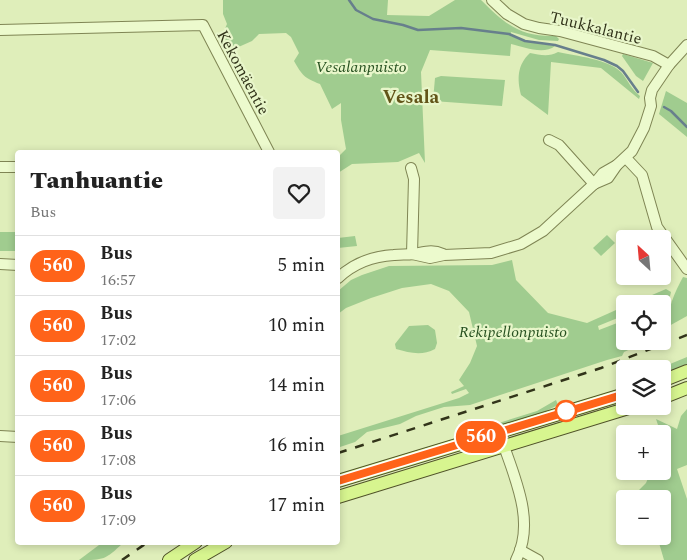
<!DOCTYPE html>
<meta charset="utf-8">
<style>
body{margin:0;font-family:Spectral,serif;background:#f2f2f2;color:#222;height:100vh;display:flex;flex-direction:column;font-size:19px;white-space:nowrap}
*{box-sizing:border-box;margin:0}
p{font-size:16px;color:#767676}
.icon{flex:none;width:28px;height:28px;fill:none;stroke:currentColor;stroke-width:2;stroke-linecap:round;stroke-linejoin:round}
.map{position:relative;flex:1;overflow:hidden}
.details{position:absolute;left:15px;top:150px;width:325px;height:395px;display:flex;flex-direction:column;background:#fff;border-radius:5px;box-shadow:0 2px 8px #0003}
.details>*{flex:none}
.badge{padding:0 10px;border-radius:16px;font-size:18px;line-height:32px}
.needle{width:32px;rotate:334deg}
.buttons{position:absolute;left:616px;top:230px;display:grid;gap:10px}
.buttons a{display:grid;place-items:center;width:55px;height:55px;border-radius:5px;background:#fff;box-shadow:0 2px 8px #0003;font-size:25px}
.map>.badge{position:absolute;translate:-50% -50%;box-shadow:0 0 0 2px #fff}
.round{display:grid;place-items:center;flex:none;width:52px;height:52px;border-radius:5px;background:#f2f2f2}
.head{display:flex;align-items:center;justify-content:space-between;height:85px;padding:0 15px}
h1{font-size:24px;font-weight:800;line-height:38px}
ul{padding:0;list-style:none}
li{display:flex;align-items:center;gap:15px;height:60px;padding:0 15px;border-top:1px solid #e0e0e0}
li div{flex:1}
li b{display:block;font-size:19px}
li em{font-style:normal}
li .badge{min-width:55px;font-weight:700;text-align:center}
.map>svg:first-child{display:block}
</style>
<div class="map">
<svg width="687" height="560" viewBox="0 0 687 560">
<rect width="100%" height="100%" fill="#dfeeba"/>
<g fill="#a0cc8f">
<path d="M 223,0 L 388,0 L 387,15 L 429,16 L 455,0 L 481,0 C 505,24 520,37 556,36 L 559,39 L 558,41 L 539,40 L 511,32 L 511,36 L 524,41 L 555,46 C 544,55 523,47 511,44 L 510,56 L 430,50 L 421,72 L 425,163 L 419,153 L 398,162 L 352,164 L 338,173 L 338,155 L 340,155 L 346,149 L 341,120 L 341,103 L 332,109 L 320,84 C 304,78 302,75 294,61 L 299,53 L 291,37 L 286,33 L 259,34 L 252,41 L 225,53 L 221,38 L 227,24 L 223,14 Z"/>
<path d="M 558,52 C 576,56 608,59 621,72 C 628,80 631,89 640,96 L 639,99 L 601,68 L 551,62 L 548,115 L 521,95 C 517,79 517,65 530,53 C 540,55 549,57 558,52 Z"/>
<path d="M 623,54 L 653,63 L 643,81 L 636,76 L 622,56 Z"/>
<path d="M 441,76 L 505,80 L 502,106 L 433,101 L 435,78 Z"/>
<path d="M 666,91 L 687,103 L 687,137 L 659,114 Z"/>
<rect x="0" y="232" width="17" height="19"/>
<path d="M 607,235 L 615,243 L 601,256 L 593,248 Z"/>
<path d="M 355,236 L 357,246 L 338,248 L 338,238 Z"/>
<path d="M 512,260 L 516,280 L 548,313 L 587,323 L 625,306 L 625,315 L 598,326 L 599,330 L 625,320 L 625,341 L 648,341 L 624,352 L 622,356 L 607,360 L 470,405 L 444,407 L 416,416 L 400,424 L 367,432 L 355,442 L 340,447 L 338,442 L 338,436 L 459,398 L 469,393 L 466,389 L 452,394 L 451,392 L 464,386 L 459,380 L 470,363 L 477,346 L 469,312 L 449,291 L 431,284 L 402,288 L 371,298 L 346,308 L 338,314 L 338,291 L 351,280 L 362,275 L 389,266 L 492,265 Z"/>
<path d="M 683,277 L 687,278 L 687,316 L 669,326 C 666,310 675,292 683,277 Z"/>
<path d="M 666,289 L 671,292 C 670,297 668,303 663,306 L 662,304 L 631,304 Z"/>
<path d="M 428,325 L 435,330 L 437,343 L 435,349 C 422,356 410,353 396,349 L 395,344 L 409,326 Z"/>
<path d="M 687,357 L 687,366 L 663,375 L 662,369 L 658,369 Z"/>
<path d="M 556,400 L 558,405 L 538,415 L 484,431 L 486,427 L 537,411 Z"/>
<path d="M 687,409 L 687,465 L 677,469 L 687,499 L 687,560 L 664,560 L 657,536 L 662,536 L 662,499 L 638,499 L 635,494 L 646,483 L 651,471 L 662,471 L 663,462 L 669,459 L 662,434 L 661,434 L 656,419 L 677,429 L 681,416 Z"/>
<path d="M 103,542 L 123,543 C 105,560 104,560 79,560 Z"/>
</g>
<g fill="none" stroke-linecap="round" stroke-linejoin="round">
<g stroke="#677f8c" stroke-width="2.5">
<path d="M 349,0 L 356,10 L 373,19 L 403,25 L 418,30 L 461,28 L 509,34 L 525,41 L 555,45 L 604,60 L 617,66 L 623,71 L 638,92"/>
<path d="M 664,107 L 671,111 L 687,127"/>
</g>
<defs>
<g id="minor">
<path d="M 492,0 L 507,14 L 524,24 L 539,28 L 560,31 L 653,56 L 669,65"/>
<path d="M 0,30 L 203,25 L 269,152"/>
<path d="M 549,140 L 559,145 L 594,184"/>
<path d="M 626,158 L 642,175 L 657,227 L 687,269"/>
<path d="M 0,167 L 18,167"/>
<path d="M 411,168 L 414,179 L 412,254"/>
<path d="M 594,184 L 608,178 L 617,165 L 632,151 L 644,128 L 651,106 L 650,98 L 652,90 L 669,65 L 687,45"/>
<path d="M 412,254 L 430,258 L 444,255 L 491,253 L 521,244 L 543,231 L 594,184 L 603,173 L 617,165"/>
<path d="M 0,264 L 18,265"/>
<path d="M 338,278 C 353,264 373,256 394,255 C 400,254 407,255 413,254 C 425,252 432,249 443,254"/>
<path d="M 499,432 C 512,472 537,520 516,560"/>
<path d="M 0,436 L 18,437"/>
<path d="M 520,550 L 538,560"/>
</g>
<g id="major">
<path d="M 662,381 L 687,371"/>
<path d="M 662,398 L 687,388"/>
<path d="M 338,481 L 625,394"/>
<path d="M 338,497 L 635,406"/>
<path d="M 169,560 L 196,542"/>
<path d="M 195,560 L 226,542"/>
</g>
</defs>
<use href="#minor" stroke="#7f8554" stroke-width="12"/>
<use href="#major" stroke="#505229" stroke-width="14"/>
<use href="#minor" stroke="#ecfacd" stroke-width="10"/>
<use href="#major" stroke="#d7f58f" stroke-width="12"/>
<g stroke="#32341a" stroke-width="2.5" stroke-dasharray="9 9" stroke-linecap="butt">
<path d="M 338,453 L 601,368 L 687,335"/>
<path d="M 122,560 L 148,542"/>
</g>
</g>
<g fill="none" stroke-linecap="round" stroke-linejoin="round">
<defs>
<path id="line" d="M 338,481 L 625,394"/>
</defs>
<use href="#line" stroke="#fff" stroke-width="11"/>
<use href="#line" stroke="#ff6319" stroke-width="8"/>
</g>
<circle fill="#fff" stroke="#ff6319" stroke-width="2.5" cx="566" cy="411" r="10"/>
<g text-anchor="middle" stroke-width="4.5" stroke-linejoin="round" paint-order="stroke">
<g font-size="16" fill="#32341a" stroke="#e8f6ca">
<text transform="translate(596 27) rotate(14)" y="6">Tuukkalantie</text>
<text transform="translate(244 72) rotate(62)" y="6">Kekomäentie</text>
</g>
<g font-size="16" font-style="italic" fill="#275120" stroke="#e8f6ca">
<text x="361" y="72">Vesalanpuisto</text>
<text x="513" y="337">Rekipellonpuisto</text>
</g>
<g font-size="19" font-weight="bold" fill="#625418" stroke="#e8f6ca">
<text x="411" y="103">Vesala</text>
</g>
</g>
</svg>
<div class="buttons">
<a><svg class="needle" viewBox="-14 -14 28 28"><path d="M0-13l5 13h-10z" fill="#e53935"/><path d="M0 13l5-13h-10z" fill="#767676"/></svg></a>
<a><svg class="icon" aria-label="locate" viewBox="0 0 24 24"><circle cx="12" cy="12" r="6"/><path d="M12 2v4M12 18v4M2 12h4M18 12h4"/></svg></a>
<a><svg class="icon" aria-label="layers" viewBox="0 0 24 24"><path d="M12 4l9 5-9 5-9-5zM3 14l9 5 9-5"/></svg></a>
<a>+</a>
<a>−</a>
</div>
<b class="badge" style="left:481px;top:437px;background:#ff6319;color:#fff">560</b>
<section class="details">
<div class="head"><div><h1>Tanhuantie</h1><p>Bus</p></div><a class="round"><svg class="icon" aria-label="heart" viewBox="0 0 24 24"><path d="M12 20l-8-8c-3-5 5-10 8-4 3-6 11-1 8 4z"/></svg></a></div>
<ul>
<li><span class="badge" style="background:#ff6319;color:#fff">560</span><div><b>Bus</b><p>16:57</p></div><em>5 min</em></li>
<li><span class="badge" style="background:#ff6319;color:#fff">560</span><div><b>Bus</b><p>17:02</p></div><em>10 min</em></li>
<li><span class="badge" style="background:#ff6319;color:#fff">560</span><div><b>Bus</b><p>17:06</p></div><em>14 min</em></li>
<li><span class="badge" style="background:#ff6319;color:#fff">560</span><div><b>Bus</b><p>17:08</p></div><em>16 min</em></li>
<li><span class="badge" style="background:#ff6319;color:#fff">560</span><div><b>Bus</b><p>17:09</p></div><em>17 min</em></li>
</ul>
</section>
</div>
